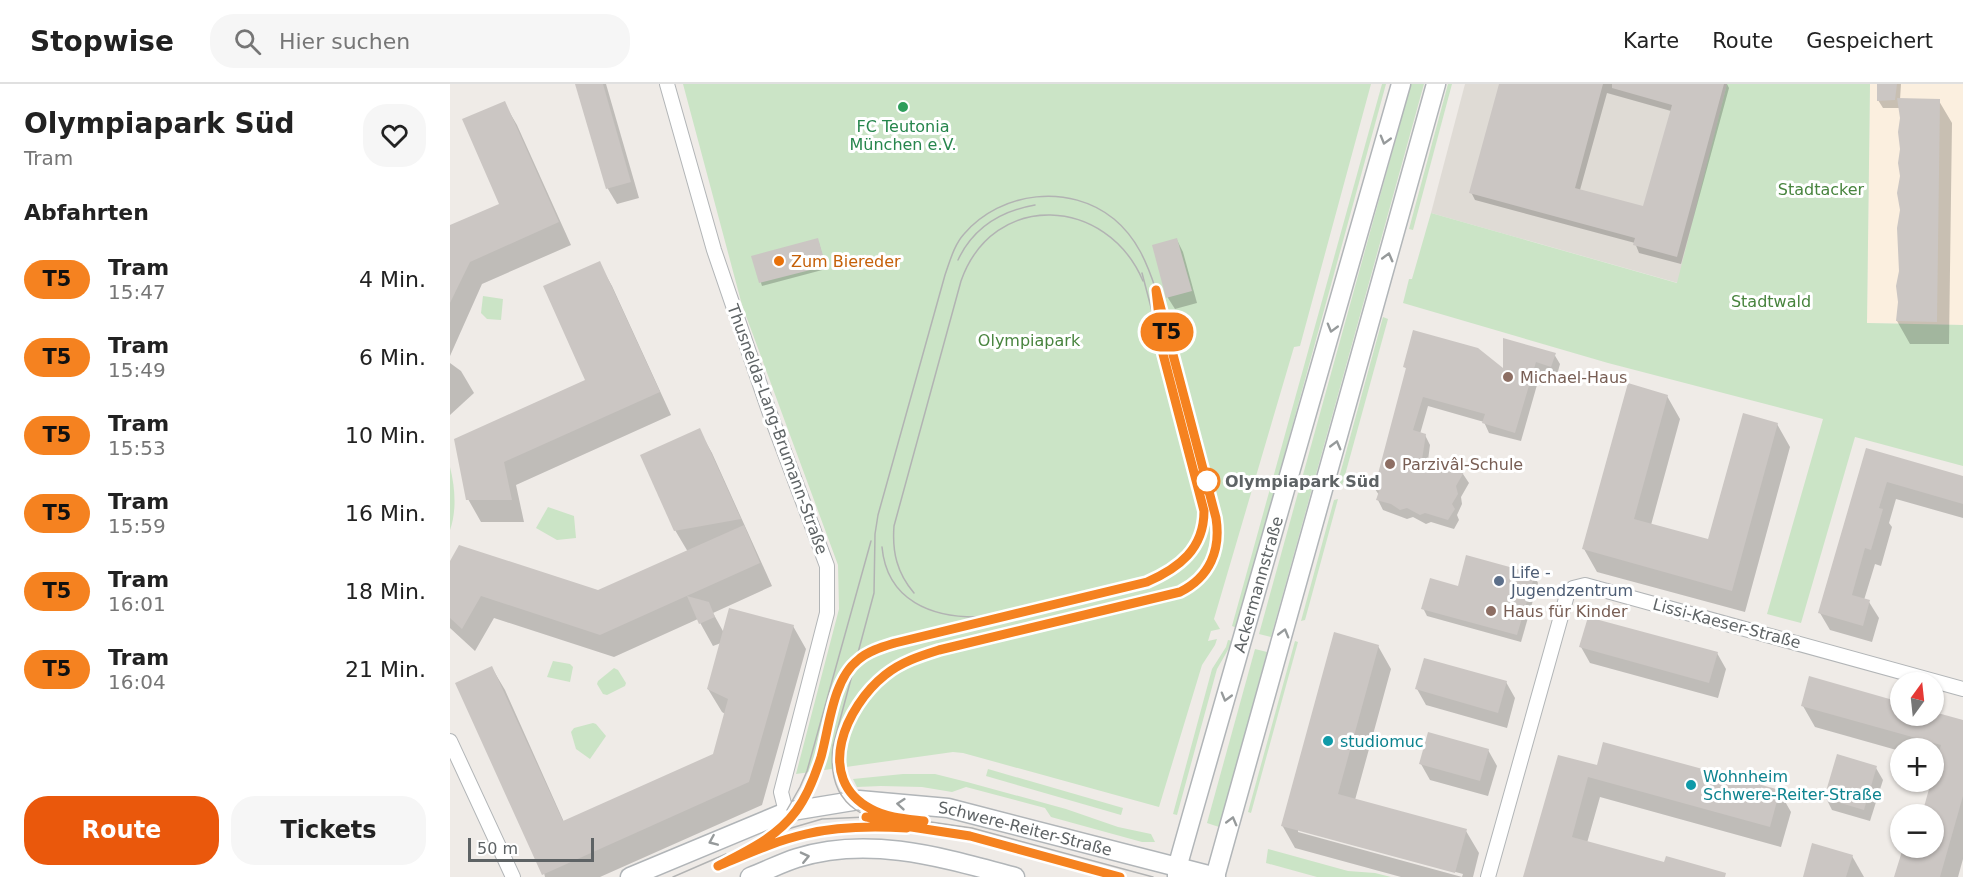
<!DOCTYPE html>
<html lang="de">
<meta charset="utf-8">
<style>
body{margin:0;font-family:"DejaVu Sans",sans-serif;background:#f6f6f6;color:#222;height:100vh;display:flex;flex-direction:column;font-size:22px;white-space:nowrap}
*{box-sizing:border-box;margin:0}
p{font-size:20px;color:#767676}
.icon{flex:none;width:33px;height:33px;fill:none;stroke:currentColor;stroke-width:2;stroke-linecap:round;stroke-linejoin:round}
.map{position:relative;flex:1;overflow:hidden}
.sheet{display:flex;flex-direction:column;background:#fff;width:450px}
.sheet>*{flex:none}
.badge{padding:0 12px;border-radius:20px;font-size:21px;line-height:39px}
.needle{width:39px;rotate:15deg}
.buttons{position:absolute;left:1440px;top:588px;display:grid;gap:12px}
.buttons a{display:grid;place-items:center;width:54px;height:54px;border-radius:50%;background:#fff;box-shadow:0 2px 4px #0004;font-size:30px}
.scale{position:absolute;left:18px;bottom:15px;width:126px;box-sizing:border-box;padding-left:6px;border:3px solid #5e6365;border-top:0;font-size:16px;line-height:21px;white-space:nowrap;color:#5e6365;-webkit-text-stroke:4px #fff;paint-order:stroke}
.map>.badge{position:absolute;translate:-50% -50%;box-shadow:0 0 0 3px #fff}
h2{padding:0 24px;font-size:22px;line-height:54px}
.round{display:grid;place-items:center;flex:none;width:63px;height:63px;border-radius:24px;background:#f6f6f6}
.summary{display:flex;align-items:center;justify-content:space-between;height:102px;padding:0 24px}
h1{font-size:28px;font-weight:600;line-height:45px}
.cta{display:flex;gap:12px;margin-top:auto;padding:12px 24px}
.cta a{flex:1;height:69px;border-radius:24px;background:#ea580c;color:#fff;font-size:24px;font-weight:600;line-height:69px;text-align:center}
.cta a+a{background:#f6f6f6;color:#222}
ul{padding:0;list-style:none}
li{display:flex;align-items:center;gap:18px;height:78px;padding:0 24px}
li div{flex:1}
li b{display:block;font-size:22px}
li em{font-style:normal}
li .badge{min-width:66px;font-weight:700;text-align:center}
header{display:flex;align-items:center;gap:36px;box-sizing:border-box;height:84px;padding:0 30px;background:#fff;border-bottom:2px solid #e0e0e0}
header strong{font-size:28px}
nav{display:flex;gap:33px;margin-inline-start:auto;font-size:21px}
.search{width:420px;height:54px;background:#f6f6f6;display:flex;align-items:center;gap:15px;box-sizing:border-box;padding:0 21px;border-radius:24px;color:#767676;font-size:22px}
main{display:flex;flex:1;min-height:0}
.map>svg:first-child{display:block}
</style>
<header>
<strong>Stopwise</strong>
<div class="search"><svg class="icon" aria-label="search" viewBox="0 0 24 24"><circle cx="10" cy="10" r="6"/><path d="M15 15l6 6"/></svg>Hier suchen</div>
<nav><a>Karte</a><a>Route</a><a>Gespeichert</a></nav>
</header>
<main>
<section class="sheet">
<div class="summary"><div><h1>Olympiapark Süd</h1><p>Tram</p></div><a class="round"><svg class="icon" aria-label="heart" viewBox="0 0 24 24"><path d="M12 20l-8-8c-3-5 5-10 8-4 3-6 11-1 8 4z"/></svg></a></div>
<h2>Abfahrten</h2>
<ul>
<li><span class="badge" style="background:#f58220;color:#111">T5</span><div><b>Tram</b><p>15:47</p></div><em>4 Min.</em></li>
<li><span class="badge" style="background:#f58220;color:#111">T5</span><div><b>Tram</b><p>15:49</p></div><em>6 Min.</em></li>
<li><span class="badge" style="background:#f58220;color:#111">T5</span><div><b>Tram</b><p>15:53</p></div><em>10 Min.</em></li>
<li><span class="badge" style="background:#f58220;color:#111">T5</span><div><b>Tram</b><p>15:59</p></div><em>16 Min.</em></li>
<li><span class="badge" style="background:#f58220;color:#111">T5</span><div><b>Tram</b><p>16:01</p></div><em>18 Min.</em></li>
<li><span class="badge" style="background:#f58220;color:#111">T5</span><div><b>Tram</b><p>16:04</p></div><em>21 Min.</em></li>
</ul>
<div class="cta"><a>Route</a><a>Tickets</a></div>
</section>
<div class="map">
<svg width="1513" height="793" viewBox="0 0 1513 793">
<rect width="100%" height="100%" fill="#efebe7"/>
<path fill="#fbefdf" d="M 1420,0 L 1513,0 L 1513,241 L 1417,239 Z"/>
<path fill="#dfdbd5" d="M 1015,0 L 1277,0 L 1228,199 L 981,129 Z"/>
<g fill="#cbe4c6">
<path d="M 233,0 L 921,0 L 850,262 L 844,263 L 764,535 L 770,545 L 761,547 L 758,557 L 767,555 L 765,561 L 752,581 L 709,723 L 513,669 L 503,668 L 346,690 L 389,525 L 388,481 L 292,221 Z"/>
<path d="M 932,0 L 936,0 L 787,544 L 782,542 Z"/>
<path d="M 961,0 L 974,0 L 821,553 L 809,550 Z"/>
<path d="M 998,0 L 1002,0 L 963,146 L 959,145 Z"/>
<path d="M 1277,0 L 1420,0 L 1417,239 L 1513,241 L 1513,382 L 1405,353 L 1351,539 L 1317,530 L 1373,335 L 1158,279 L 953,219 L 959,195 L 962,195 L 981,129 L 1227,199 Z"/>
<path d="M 33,212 L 53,215 L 51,236 L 37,235 L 31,229 Z"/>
<path d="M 933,233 L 938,235 L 892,402 L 887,401 Z"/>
<path d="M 0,383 C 5,403 7,426 0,446 Z"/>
<path d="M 888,415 L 855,536 L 851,537 L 884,416 Z"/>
<path d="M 98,423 L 124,432 L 126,454 L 107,456 L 86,444 Z"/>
<path d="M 778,556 L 783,557 L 767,585 L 727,731 L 723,730 L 762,585 L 776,563 Z"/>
<path d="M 845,557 L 848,558 L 801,729 L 798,728 Z"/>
<path d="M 805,565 L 817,568 L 769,743 L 757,739 Z"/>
<path d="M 103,577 L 120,580 L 123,583 L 120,598 L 97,593 Z"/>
<path d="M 164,584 L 168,586 L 176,599 L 175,602 L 157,611 L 153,610 L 147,600 L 148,597 Z"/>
<path d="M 143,639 L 146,640 L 156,652 L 140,675 L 126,665 L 121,648 L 124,644 Z"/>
<path d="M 538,685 L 673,724 L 671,731 L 536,692 Z"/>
<path d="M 453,690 L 485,690 L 517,698 L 616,725 L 668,743 L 701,750 L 705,758 L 692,758 L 601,733 L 595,724 L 516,703 L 502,708 L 472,703 L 431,702 L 407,703 L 403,695 Z"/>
<path d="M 818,765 L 898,787 L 925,789 L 941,793 L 867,793 L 816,779 Z"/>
</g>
<g fill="#0003" fill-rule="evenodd">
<path d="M 127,0 L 156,0 L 189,114 L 167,120 L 158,105 Z"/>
<path d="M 1050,0 L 1277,0 L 1279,4 L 1231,180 L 1189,169 L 1185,159 L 1025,116 L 1021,108 ZM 1157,9 L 1221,27 L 1194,124 L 1130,106 Z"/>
<path d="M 1428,0 L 1451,0 L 1450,16 L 1489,17 L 1502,39 L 1499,260 L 1460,260 L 1447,237 L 1450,218 L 1452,34 L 1450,24 L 1433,24 L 1428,16 Z"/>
<path d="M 54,19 L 67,41 L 121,161 L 32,200 L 0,272 L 0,143 L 51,120 Z"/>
<path d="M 727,156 L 733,168 L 747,219 L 725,225 L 718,214 L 704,162 Z"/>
<path d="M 369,159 L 376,185 L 312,202 L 303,173 Z"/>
<path d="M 149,179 L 162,202 L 221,331 L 66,401 L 74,438 L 31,438 L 18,415 L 6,356 L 137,297 Z"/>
<path d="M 1104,270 L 1110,280 L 1107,291 L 1091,287 L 1071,357 L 1039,349 L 1034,338 L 978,322 L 970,350 L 975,351 L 980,361 L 977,384 L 1013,390 L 1019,399 L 1011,413 L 1012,420 L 1007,431 L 1009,436 L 1004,445 L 981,438 L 976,440 L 963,433 L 957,435 L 933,426 L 928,416 L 929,411 L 925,405 L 957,287 L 955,282 L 1055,287 Z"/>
<path d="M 0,279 L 11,287 L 24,309 L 0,331 Z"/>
<path d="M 1217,312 L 1230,335 L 1201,441 L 1259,457 L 1327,340 L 1340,363 L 1295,528 L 1147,488 L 1134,465 Z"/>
<path d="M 249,346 L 262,369 L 322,502 L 263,529 L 274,549 L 343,542 L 356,565 L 312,721 L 150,793 L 95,793 L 42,584 L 55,606 L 114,738 L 264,671 L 275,630 L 272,628 L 258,605 L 271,559 L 263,562 L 248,535 L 164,573 L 44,534 L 25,567 L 0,544 L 0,480 L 148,508 L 238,468 L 225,446 Z"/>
<path d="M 1417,366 L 1513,393 L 1513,434 L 1446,415 L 1439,439 L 1442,443 L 1431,482 L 1425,480 L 1414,516 L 1419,518 L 1429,534 L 1422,558 L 1380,546 L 1370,529 Z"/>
<path d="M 1084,491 L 1088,499 L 1071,558 L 977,532 L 973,524 L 1009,503 Z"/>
<path d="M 928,562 L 941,585 L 905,716 L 1016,747 L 1029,769 L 1023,793 L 951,793 L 845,764 L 832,741 ZM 848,745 L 1013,790 L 1012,793 L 848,748 Z"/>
<path d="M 1131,563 L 1267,569 L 1276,585 L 1268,614 L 1140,579 Z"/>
<path d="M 1360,594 L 1450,620 L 1450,632 L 1484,632 L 1484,629 L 1513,637 L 1513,775 L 1508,793 L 1446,793 L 1454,764 L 1484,764 L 1484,730 L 1473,730 L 1488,678 L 1484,677 L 1484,664 L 1450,664 L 1450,667 L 1365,643 L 1353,622 Z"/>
<path d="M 1056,598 L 1065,614 L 1057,644 L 976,621 L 967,605 Z"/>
<path d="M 1038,666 L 1047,682 L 1038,712 L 980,696 L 971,680 Z"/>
<path d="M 1109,672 L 1148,683 L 1329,707 L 1341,728 L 1331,763 L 1150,713 L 1137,759 L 1215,780 L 1275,793 L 1075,793 Z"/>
<path d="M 1426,684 L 1433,696 L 1420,737 L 1382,726 L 1376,714 Z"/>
<path d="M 1402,772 L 1414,793 L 1354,793 Z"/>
</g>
<g fill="#cbc6c3">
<path d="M 125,0 L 153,0 L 181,98 L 156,105 Z"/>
<path d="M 1049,0 L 1153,0 L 1125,104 L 1193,122 L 1222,21 L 1162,4 L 1162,0 L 1274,0 L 1227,173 L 1183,161 L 1185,154 L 1019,109 Z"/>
<path d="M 1427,0 L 1447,0 L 1445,16 L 1427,17 Z"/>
<path d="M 1447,14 L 1490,15 L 1487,238 L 1446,237 L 1448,218 L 1446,202 L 1449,187 L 1447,144 L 1450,126 L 1447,109 L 1450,92 L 1448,79 L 1450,65 L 1448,48 L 1450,34 Z"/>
<path d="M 55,17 L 109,138 L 20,178 L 0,219 L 0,141 L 49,120 L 12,35 Z"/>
<path d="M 368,154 L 376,182 L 309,199 L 301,172 Z"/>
<path d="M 727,154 L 742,207 L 716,214 L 702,161 Z"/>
<path d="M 150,177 L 210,308 L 54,378 L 62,416 L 16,416 L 4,355 L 135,296 L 93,202 Z"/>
<path d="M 963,246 L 1028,264 L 1053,284 L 1053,254 L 1106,269 L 1101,283 L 1086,278 L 1065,349 L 1032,339 L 1035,330 L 973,313 L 963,346 L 976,350 L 971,382 L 1014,388 L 1006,402 L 1008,410 L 1002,420 L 1005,425 L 998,436 L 975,429 L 970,431 L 957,424 L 950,426 L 941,420 L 926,416 L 929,407 L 924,405 L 956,284 L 953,283 Z"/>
<path d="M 1178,299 L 1218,311 L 1184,435 L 1258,455 L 1293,329 L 1328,339 L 1282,507 L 1132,465 Z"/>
<path d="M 250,344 L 291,435 L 224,447 L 190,371 Z"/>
<path d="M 1416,364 L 1513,392 L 1513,420 L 1437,398 L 1429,424 L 1433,425 L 1421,466 L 1415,464 L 1402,511 L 1420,516 L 1413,542 L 1368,529 Z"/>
<path d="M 294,441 L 310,479 L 150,551 L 31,512 L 12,545 L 0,534 L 0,477 L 9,461 L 148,506 Z"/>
<path d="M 1016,471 L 1085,490 L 1067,551 L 971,525 L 980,494 L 1008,502 Z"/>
<path d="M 237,512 L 259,518 L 265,533 L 249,540 Z"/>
<path d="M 279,524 L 344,541 L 299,698 L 92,791 L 5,599 L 42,582 L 113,737 L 263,670 L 278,615 L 257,605 Z"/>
<path d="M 1138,533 L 1268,568 L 1259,599 L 1129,563 Z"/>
<path d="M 884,548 L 929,561 L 888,710 L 1017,745 L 1005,789 L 831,742 Z"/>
<path d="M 974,574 L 1057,597 L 1048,629 L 965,605 Z"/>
<path d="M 1359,592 L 1450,618 L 1450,632 L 1484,632 L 1484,628 L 1513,636 L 1513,712 L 1490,793 L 1444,793 L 1453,764 L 1484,764 L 1484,730 L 1472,730 L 1481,698 L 1484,698 L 1484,688 L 1491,661 L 1351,622 Z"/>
<path d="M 978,648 L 1039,665 L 1030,697 L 969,680 Z"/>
<path d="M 1153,658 L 1330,706 L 1320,743 L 1138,693 L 1122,753 L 1214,778 L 1216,772 L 1276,789 L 1275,793 L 1073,793 L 1108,671 L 1147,681 Z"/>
<path d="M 1387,670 L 1427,682 L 1414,726 L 1374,714 Z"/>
<path d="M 1362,759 L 1403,771 L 1396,793 L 1353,793 Z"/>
</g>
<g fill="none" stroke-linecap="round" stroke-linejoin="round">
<defs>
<g id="street">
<path d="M 217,0 L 264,166 L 319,327 L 377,482 L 377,529 L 331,708 L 336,728"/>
<path d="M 0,657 L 63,793"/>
<path d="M 1038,793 L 1117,511 L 1123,504 L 1135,501 L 1513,605"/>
</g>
<g id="secondary">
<path id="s1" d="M 180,793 L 336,728 L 409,716 L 498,724 L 766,793"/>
<path d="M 300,793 C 316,787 331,779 347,774 C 420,751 494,774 565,793"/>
<path id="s2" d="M 727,793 L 727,784 L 742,731 L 951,0"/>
<path d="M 765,793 L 986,0"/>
</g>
</defs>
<use href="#street" stroke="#b2b5b7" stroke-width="16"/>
<use href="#secondary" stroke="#b1b5b8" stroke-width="21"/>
<use href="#street" stroke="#fff" stroke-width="14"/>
<use href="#secondary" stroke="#fff" stroke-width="18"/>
<g stroke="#b2b3b3" stroke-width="1.5">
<path d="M 508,176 C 523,144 551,127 585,121"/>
<path d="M 432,463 C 437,517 482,534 530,533"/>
<path d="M 464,509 C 447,489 442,468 444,442 L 511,197 C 543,106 657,112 693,197"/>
<path d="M 337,726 L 350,703 L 357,687 L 421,457"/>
<path d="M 467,736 L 522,744 L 703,793"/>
<path d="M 474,745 C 422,739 375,728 383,662 L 424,509 L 425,450 L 428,431 L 495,191 C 500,177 504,161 514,150 C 551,107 620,99 664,135 C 687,154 697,179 706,206 L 763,420 C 770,458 768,489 730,508 L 489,566 C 470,572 451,578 435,591 C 396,622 363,693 421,725 C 437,734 457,735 474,737"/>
<path d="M 331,747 L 372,735 L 416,733"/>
<path d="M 315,763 C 353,748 391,743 432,743"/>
<path d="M 268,782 C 298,766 326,754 346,727 C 358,711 365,692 371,673 C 379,644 383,596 408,576 C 418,567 432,563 445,559 L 689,500 C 725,489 758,464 753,422 L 692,189"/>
<path d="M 223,793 L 276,770"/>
</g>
</g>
<defs><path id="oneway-chevron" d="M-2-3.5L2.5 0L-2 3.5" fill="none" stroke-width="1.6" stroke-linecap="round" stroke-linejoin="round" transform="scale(1.5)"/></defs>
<g stroke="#969a9b">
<use href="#oneway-chevron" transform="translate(935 56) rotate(106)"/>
<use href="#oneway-chevron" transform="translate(938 173) rotate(-75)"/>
<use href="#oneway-chevron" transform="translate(882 244) rotate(106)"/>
<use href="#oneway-chevron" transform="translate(886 361) rotate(-75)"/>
<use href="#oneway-chevron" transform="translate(834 549) rotate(-74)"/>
<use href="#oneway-chevron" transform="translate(776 613) rotate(106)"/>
<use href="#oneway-chevron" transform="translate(451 720) rotate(-175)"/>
<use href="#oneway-chevron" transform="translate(782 737) rotate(-75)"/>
<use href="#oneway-chevron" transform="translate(263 757) rotate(157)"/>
<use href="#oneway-chevron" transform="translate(355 773) rotate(-13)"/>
</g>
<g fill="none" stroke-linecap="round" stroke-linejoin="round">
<defs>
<path id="line" d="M 457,744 C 423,742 389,742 356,750 C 325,757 297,770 268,782 C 298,766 326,754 346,727 C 358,711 365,692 371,673 C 379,644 383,595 408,576 C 418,567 432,563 445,559 L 697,498 C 729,484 754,465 754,427 L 713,270 L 706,206 L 766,434 C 771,466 760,493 730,508 L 489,566 C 470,572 451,578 435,591 C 396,622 363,694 421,725 C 437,734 457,735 474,737 L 416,733 L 442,740 L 520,752 L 670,793"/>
</defs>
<use href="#line" stroke="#fff" stroke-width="14"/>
<use href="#line" stroke="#f58220" stroke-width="9"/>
</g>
<circle fill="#2e9e5b" stroke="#fff" stroke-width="2" cx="453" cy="23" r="6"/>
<circle fill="#e8710a" stroke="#fff" stroke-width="2" cx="329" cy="177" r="6"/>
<g fill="#8d6e63" stroke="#fff" stroke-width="2">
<circle cx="1058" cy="293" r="6"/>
<circle cx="940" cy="380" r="6"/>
<circle cx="1041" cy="527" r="6"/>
</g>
<circle fill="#fff" stroke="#f58220" stroke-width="3" cx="757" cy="397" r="12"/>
<circle fill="#5c6f8a" stroke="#fff" stroke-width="2" cx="1049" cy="497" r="6"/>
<g fill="#0f9aa8" stroke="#fff" stroke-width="2">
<circle cx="878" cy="657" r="6"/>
<circle cx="1241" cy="701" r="6"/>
</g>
<g text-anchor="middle" stroke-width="6" stroke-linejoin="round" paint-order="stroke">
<g font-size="16" fill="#27864d" stroke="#fff">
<text x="453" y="48">FC Teutonia<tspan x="453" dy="18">München e.V.</tspan></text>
</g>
<g font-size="16" fill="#48843e" stroke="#fff">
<text x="1371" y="111">Stadtacker</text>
<text x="1321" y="223">Stadtwald</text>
<text x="579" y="262">Olympiapark</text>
</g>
<g font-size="16" fill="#c56008" stroke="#fff" text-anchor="start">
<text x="341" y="183">Zum Biereder</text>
</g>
<g font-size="16" fill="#785e54" stroke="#fff" text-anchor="start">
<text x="1070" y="299">Michael-Haus</text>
<text x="952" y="386">Parzivâl-Schule</text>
<text x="1053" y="533">Haus für Kinder</text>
</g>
<g font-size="16" fill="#5e6365" stroke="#fff">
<text transform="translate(328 345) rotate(70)" y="6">Thusnelda-Lang-Brumann-Straße</text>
<text dy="6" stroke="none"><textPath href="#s2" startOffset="304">Ackermannstraße</textPath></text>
<text transform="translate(1277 539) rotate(15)" y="6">Lissi-Kaeser-Straße</text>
<text dy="6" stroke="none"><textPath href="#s1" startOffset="412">Schwere-Reiter-Straße</textPath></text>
</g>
<g font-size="16" font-weight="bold" fill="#5e6365" stroke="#fff" text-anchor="start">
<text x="775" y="403">Olympiapark Süd</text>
</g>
<g font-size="16" fill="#4e5e75" stroke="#fff" text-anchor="start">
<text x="1061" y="494">Life -<tspan x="1061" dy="18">Jugendzentrum</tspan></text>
</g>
<g font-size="16" fill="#0d838f" stroke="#fff" text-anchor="start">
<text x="890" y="663">studiomuc</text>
<text x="1253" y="698">Wohnheim<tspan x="1253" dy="18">Schwere-Reiter-Straße</tspan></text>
</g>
</g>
</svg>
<div class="buttons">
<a><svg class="needle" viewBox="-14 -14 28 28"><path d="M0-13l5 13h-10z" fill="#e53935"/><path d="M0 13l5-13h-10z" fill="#767676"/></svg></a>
<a>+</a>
<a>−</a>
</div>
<div class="scale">50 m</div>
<b class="badge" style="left:717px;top:248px;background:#f58220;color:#111">T5</b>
</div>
</main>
